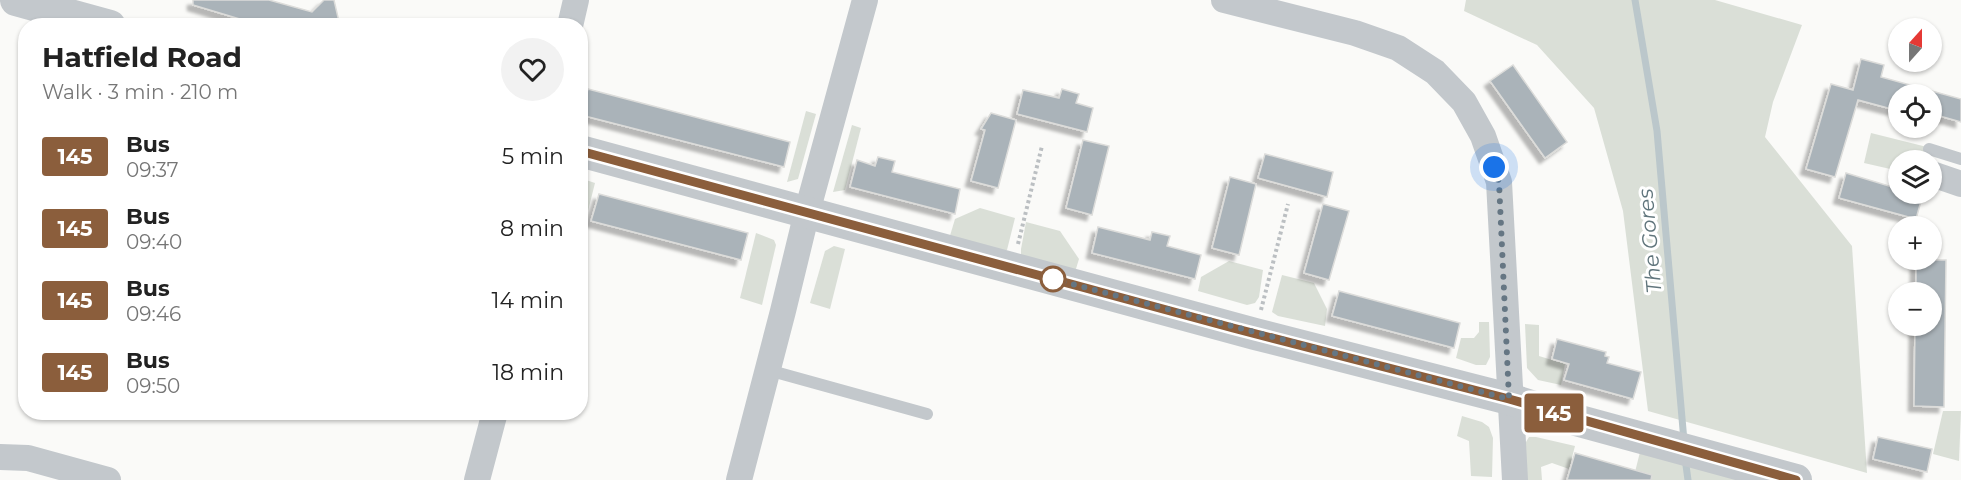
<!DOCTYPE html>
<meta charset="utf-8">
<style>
body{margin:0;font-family:Montserrat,sans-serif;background:#f2f2f2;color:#222;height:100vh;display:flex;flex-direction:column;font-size:22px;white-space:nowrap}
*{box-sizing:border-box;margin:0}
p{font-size:20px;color:#767676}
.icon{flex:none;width:33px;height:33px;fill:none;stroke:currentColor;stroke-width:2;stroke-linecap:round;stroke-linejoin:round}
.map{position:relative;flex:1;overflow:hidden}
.side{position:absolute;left:18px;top:18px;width:570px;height:402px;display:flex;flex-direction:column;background:#fff;border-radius:24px;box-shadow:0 2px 4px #0004}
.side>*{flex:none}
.badge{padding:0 12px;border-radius:4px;font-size:21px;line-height:39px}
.needle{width:39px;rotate:21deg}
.tools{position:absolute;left:1888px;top:18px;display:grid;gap:12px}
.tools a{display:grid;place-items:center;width:54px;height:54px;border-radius:50%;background:#fff;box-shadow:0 2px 4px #0004;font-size:30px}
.you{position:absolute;width:30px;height:30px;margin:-15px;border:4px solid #fff;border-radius:50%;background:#1a73e8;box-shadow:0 0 0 9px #1a73e833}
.map>.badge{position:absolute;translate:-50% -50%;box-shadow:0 0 0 3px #fff}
.round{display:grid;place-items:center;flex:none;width:63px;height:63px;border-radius:32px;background:#f2f2f2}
.overview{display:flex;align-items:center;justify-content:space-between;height:102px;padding:0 24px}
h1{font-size:28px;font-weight:700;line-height:45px}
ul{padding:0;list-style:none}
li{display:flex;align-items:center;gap:18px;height:72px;padding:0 24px}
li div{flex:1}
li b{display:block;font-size:22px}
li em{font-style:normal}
li .badge{min-width:66px;font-weight:700;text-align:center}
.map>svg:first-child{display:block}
</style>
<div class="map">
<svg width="1961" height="480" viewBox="0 0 1961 480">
<defs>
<filter id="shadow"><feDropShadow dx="-5.5" dy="5.5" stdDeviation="1.5" flood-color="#0004"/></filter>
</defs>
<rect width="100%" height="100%" fill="#fafaf8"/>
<g fill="#dadfd7">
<path d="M 1466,0 L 1715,0 L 1802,25 L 1773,102 L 1765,137 L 1852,246 L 1867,473 L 1648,411 L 1623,211 L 1594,108 L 1537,45 L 1464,11 Z"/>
<path d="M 806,111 L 816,114 L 798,179 L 787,182 Z"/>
<path d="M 852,125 L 861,128 L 845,190 L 833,192 Z"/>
<path d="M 1871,133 L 1927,147 L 1923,160 L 1899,160 L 1899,171 L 1864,163 Z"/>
<path d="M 586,180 L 595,183 L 581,239 L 581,181 Z"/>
<path d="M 980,208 L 1015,218 L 1007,250 L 996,253 L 949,239 L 955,219 Z"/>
<path d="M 1026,222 L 1060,231 L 1079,259 L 1075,272 L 1021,257 L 1021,249 Z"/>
<path d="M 756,233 L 774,240 L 776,245 L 762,305 L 740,298 Z"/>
<path d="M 834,246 L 845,249 L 830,309 L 810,303 L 825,251 Z"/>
<path d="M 1229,261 L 1263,270 L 1259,297 L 1255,303 L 1247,305 L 1198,291 L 1201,277 Z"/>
<path d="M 1282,275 L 1314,283 L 1327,309 L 1325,326 L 1278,316 L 1272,312 Z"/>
<path d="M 1479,322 L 1489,322 L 1490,357 L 1486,365 L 1476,365 L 1456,358 L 1461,338 L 1474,338 L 1479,332 Z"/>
<path d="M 1525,324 L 1539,325 L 1539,356 L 1565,364 L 1561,385 L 1538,380 L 1527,368 Z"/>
<path d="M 1943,411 L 1961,411 L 1959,461 L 1933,454 Z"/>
<path d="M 1462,416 L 1482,422 L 1489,427 L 1493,438 L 1492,477 L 1471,476 L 1469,441 L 1457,436 Z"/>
<path d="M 1529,437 L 1536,437 L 1575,446 L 1569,469 L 1552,463 L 1541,467 L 1542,480 L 1525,480 L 1526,442 Z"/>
<path d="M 1641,448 L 1761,480 L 1633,480 Z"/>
</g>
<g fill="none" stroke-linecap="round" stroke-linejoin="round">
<g stroke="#bbc7cb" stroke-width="7">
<path d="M 1635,0 L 1657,131 L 1684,441"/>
<path d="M 1685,458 L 1688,480"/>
</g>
</g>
<g fill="#aab3b9" stroke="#dcdcda" stroke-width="1.5" filter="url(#shadow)">
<path d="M 193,0 L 269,0 L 312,12 L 324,0 L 334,0 L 340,26 L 263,26 L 193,5 Z"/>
<path d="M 1861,59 L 1884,65 L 1881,77 L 1961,99 L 1961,122 L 1936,115 L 1935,120 L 1932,120 L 1932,94 L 1899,94 L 1899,111 L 1858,100 L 1835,177 L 1806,169 L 1831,84 L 1853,90 Z"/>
<path d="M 1513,65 L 1567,142 L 1545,158 L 1490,81 Z"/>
<path d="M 588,89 L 790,142 L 784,167 L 581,115 Z"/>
<path d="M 1062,89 L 1079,94 L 1076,103 L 1093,108 L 1087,132 L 1017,114 L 1023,90 L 1059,98 Z"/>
<path d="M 991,113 L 1016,120 L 998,188 L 971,181 L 985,130 L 981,129 Z"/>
<path d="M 1083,140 L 1109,146 L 1092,215 L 1066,208 Z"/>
<path d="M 1265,154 L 1333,172 L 1327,197 L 1258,178 Z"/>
<path d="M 878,157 L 895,161 L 892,172 L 960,189 L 955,214 L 850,187 L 857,160 L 875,166 Z"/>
<path d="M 1846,173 L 1899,189 L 1899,194 L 1923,194 L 1916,219 L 1839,198 Z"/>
<path d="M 1230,177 L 1256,184 L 1239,255 L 1212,248 Z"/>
<path d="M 599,194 L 748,233 L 741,260 L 591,221 Z"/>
<path d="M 1323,204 L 1349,211 L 1329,280 L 1304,273 Z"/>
<path d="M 1098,227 L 1150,240 L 1152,232 L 1170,236 L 1167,246 L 1201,255 L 1195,279 L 1092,253 Z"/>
<path d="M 1916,260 L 1946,260 L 1944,407 L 1914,406 L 1915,326 L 1932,326 L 1932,292 L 1916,292 Z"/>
<path d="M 1339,291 L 1460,323 L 1454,348 L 1332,316 Z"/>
<path d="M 1557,339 L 1606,352 L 1605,356 L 1609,357 L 1607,363 L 1641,372 L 1633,399 L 1564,380 L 1569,364 L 1552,359 Z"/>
<path d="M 1878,437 L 1932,449 L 1927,472 L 1873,459 Z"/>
<path d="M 1575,453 L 1652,475 L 1651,480 L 1567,480 Z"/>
</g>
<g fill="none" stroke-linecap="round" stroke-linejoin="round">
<g stroke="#bbbfc2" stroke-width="4" stroke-dasharray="3 3" stroke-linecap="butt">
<path d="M 1018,244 L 1042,146"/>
<path d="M 1261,310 L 1288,204"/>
</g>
<g stroke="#c3c8cc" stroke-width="12">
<path d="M 1929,149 L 1961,159"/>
<path d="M 768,370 L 927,414"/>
</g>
<g stroke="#c3c8cc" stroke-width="26">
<path d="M 1224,0 L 1355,33 L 1398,48 L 1435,72 L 1464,102 L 1483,136 L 1499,182 L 1515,480"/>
<path d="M 570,26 L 576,0"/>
<path d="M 1932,174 L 1961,184"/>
<path d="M 0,457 L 28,458 L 108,480"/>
<path d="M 477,480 L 495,412"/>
<path d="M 739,480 L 783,311 L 807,212 L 865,0"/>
</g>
<g stroke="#c3c8cc" stroke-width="32">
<path d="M 16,0 L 110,26"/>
<path d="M 580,151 L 1255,334 L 1509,399 L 1576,420 L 1796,480"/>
</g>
</g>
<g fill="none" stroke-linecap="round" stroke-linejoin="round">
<defs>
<path id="line" d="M 580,151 L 1233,328 L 1509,399 L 1796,480"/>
</defs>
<use href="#line" stroke="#fff" stroke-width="14"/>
<use href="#line" stroke="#8b5e3c" stroke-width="9"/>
<path stroke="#657683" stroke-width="6" stroke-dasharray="0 10.8" d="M 1053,279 L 1509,399 L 1499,182 L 1494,167"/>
</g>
<circle fill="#fff" stroke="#8b5e3c" stroke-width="3" cx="1053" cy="279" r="12"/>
<g text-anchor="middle" stroke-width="6" stroke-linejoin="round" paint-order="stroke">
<g font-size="21" font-style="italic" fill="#60757c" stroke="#fff">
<text transform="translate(1650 241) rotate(-95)" y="7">The Gores</text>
</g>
</g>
</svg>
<div class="tools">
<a><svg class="needle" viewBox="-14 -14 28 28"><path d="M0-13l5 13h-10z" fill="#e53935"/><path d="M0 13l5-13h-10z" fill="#767676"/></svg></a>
<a><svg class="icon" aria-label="locate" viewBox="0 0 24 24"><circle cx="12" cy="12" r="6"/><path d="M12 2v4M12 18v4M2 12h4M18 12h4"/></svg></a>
<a><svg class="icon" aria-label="layers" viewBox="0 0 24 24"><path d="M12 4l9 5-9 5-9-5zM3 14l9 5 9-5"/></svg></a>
<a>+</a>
<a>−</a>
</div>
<div class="you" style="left:1494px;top:167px"></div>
<b class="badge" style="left:1554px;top:413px;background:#8b5e3c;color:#fff">145</b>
<section class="side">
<div class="overview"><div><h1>Hatfield Road</h1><p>Walk · 3 min · 210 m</p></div><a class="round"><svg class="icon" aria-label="heart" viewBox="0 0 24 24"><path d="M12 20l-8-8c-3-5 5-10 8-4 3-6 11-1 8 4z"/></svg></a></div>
<ul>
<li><span class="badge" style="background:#8b5e3c;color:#fff">145</span><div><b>Bus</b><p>09:37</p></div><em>5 min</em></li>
<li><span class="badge" style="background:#8b5e3c;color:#fff">145</span><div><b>Bus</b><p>09:40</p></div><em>8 min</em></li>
<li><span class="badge" style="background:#8b5e3c;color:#fff">145</span><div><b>Bus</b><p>09:46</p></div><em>14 min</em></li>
<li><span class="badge" style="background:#8b5e3c;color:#fff">145</span><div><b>Bus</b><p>09:50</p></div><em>18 min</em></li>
</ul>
</section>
</div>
